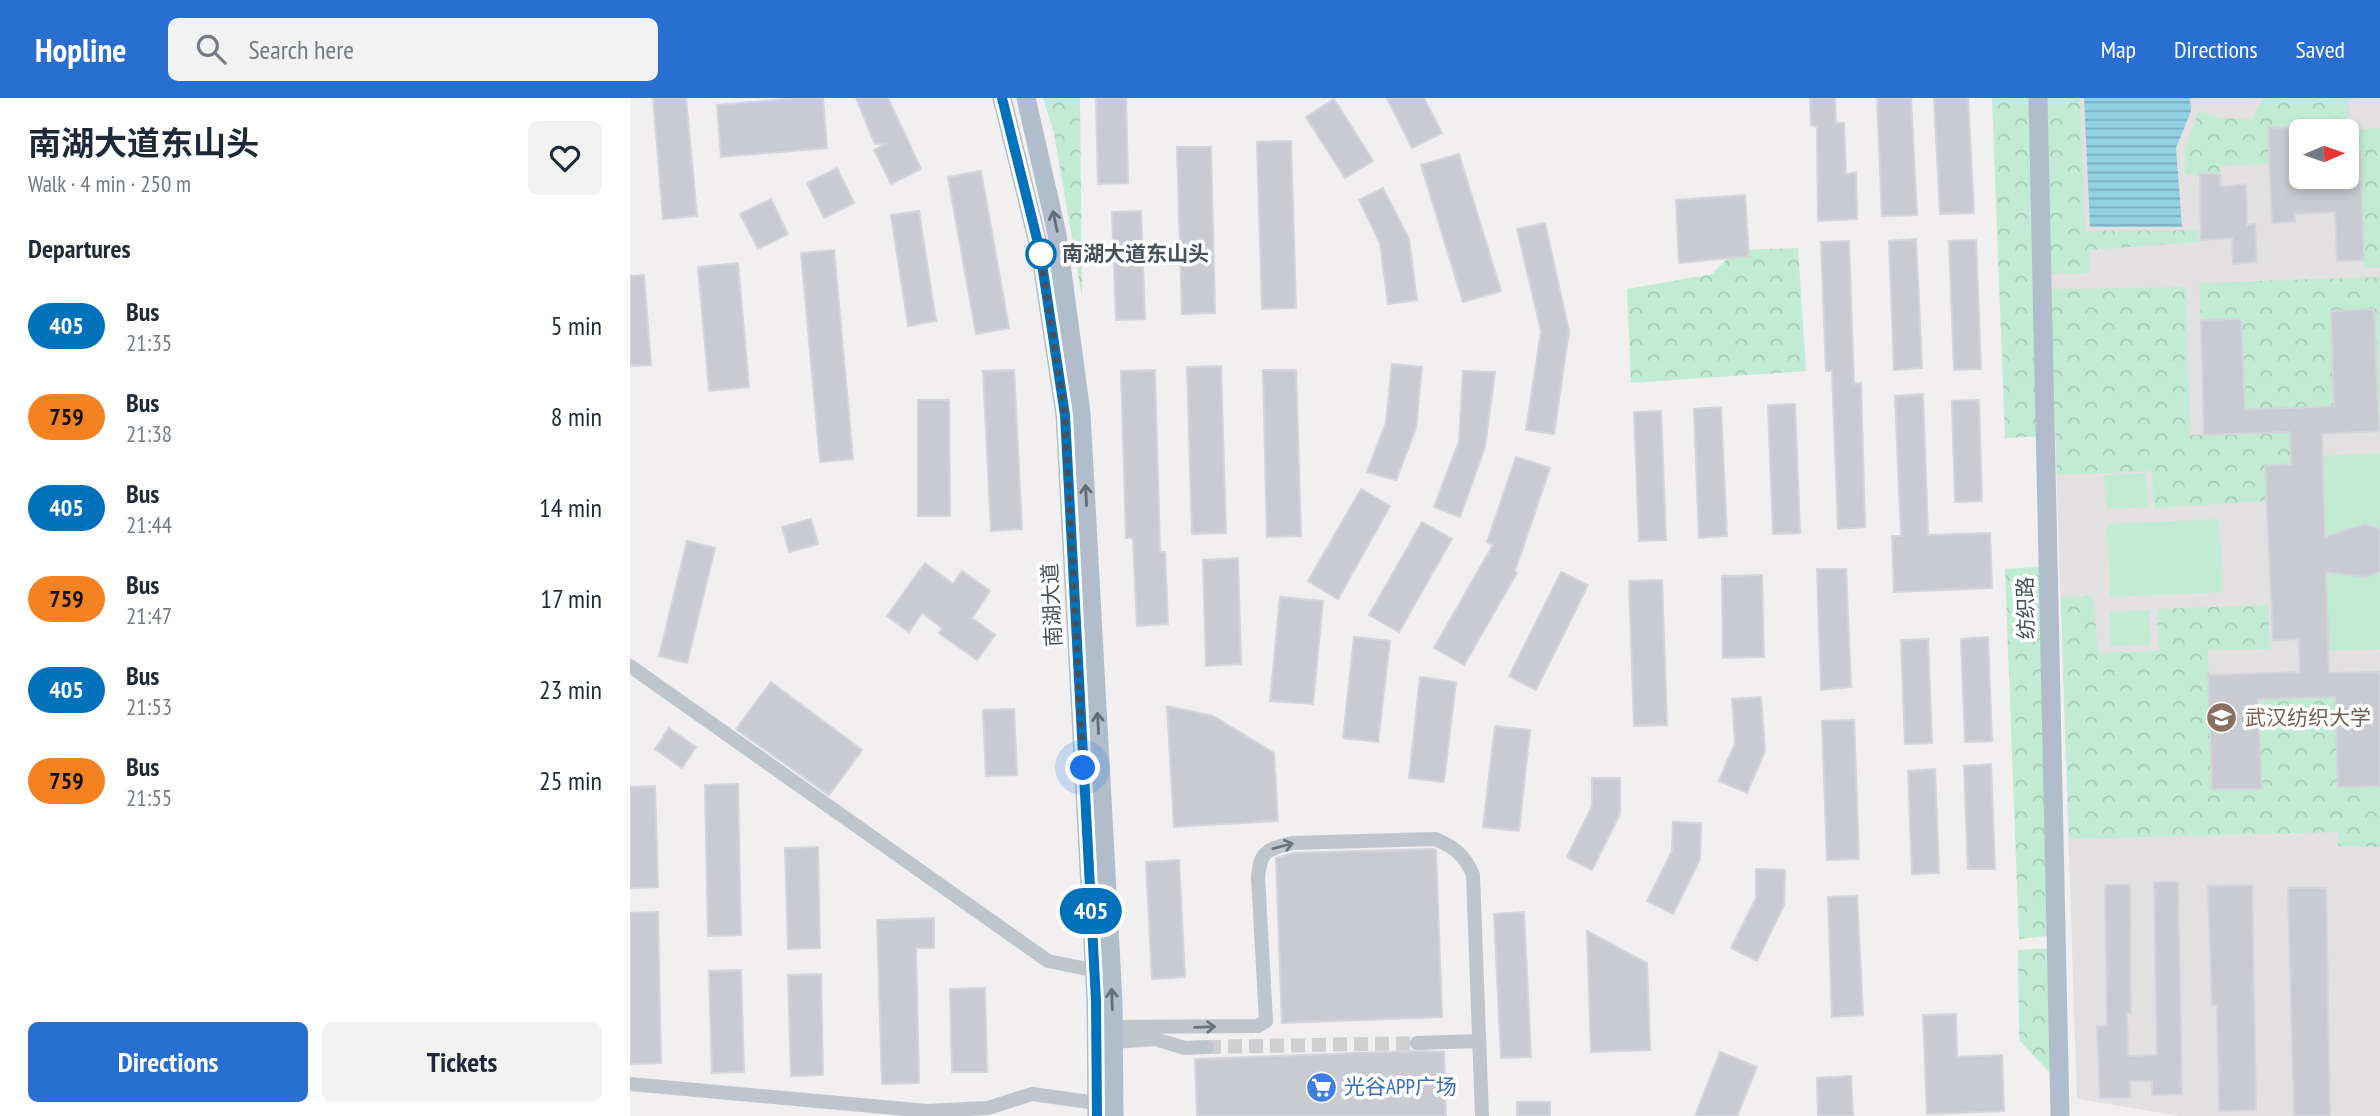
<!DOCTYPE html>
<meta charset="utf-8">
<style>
body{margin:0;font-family:"PT Sans Narrow","Noto Sans SC",sans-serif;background:#f2f2f3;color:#1f2937;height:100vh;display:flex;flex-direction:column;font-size:26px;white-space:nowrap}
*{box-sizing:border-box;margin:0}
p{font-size:23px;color:#747a83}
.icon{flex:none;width:38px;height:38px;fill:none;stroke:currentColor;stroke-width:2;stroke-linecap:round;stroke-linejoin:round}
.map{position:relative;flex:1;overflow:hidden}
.details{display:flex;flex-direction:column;background:#fff;width:630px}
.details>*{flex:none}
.badge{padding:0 14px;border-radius:23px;font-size:24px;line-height:46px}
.needle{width:46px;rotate:88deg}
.fabs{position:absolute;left:1659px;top:21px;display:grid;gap:14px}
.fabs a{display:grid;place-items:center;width:70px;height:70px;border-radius:10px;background:#fff;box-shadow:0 4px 10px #0003;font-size:35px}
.you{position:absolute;width:35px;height:35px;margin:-18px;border:5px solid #fff;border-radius:50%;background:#1a73e8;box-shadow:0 0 0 10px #1a73e833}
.map>.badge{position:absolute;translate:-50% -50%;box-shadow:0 0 0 4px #fff}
h2{padding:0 28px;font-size:26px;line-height:63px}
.round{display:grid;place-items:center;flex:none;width:74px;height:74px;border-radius:10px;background:#f2f2f3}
.head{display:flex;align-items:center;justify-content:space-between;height:119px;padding:0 28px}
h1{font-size:33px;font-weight:700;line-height:52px}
.button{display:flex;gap:14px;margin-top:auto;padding:14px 28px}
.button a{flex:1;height:80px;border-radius:10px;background:#296ed1;color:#fff;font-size:28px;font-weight:700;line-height:80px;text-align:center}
.button a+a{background:#f2f2f3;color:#1f2937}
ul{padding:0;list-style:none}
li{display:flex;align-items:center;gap:21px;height:91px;padding:0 28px}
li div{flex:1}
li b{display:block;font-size:26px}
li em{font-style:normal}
li .badge{min-width:77px;font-weight:700;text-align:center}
header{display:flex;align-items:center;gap:42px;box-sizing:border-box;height:98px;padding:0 35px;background:#296ed1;color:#fff}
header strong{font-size:33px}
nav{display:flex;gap:38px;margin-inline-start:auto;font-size:24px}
.search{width:490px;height:63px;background:#f2f2f3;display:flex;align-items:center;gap:18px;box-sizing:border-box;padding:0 24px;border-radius:10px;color:#747a83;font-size:26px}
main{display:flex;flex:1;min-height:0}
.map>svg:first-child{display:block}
</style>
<header>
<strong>Hopline</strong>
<div class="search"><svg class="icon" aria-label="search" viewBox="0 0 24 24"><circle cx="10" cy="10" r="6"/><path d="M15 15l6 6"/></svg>Search here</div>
<nav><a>Map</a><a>Directions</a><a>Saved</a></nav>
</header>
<main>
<section class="details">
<div class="head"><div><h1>南湖大道东山头</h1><p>Walk · 4 min · 250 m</p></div><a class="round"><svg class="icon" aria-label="heart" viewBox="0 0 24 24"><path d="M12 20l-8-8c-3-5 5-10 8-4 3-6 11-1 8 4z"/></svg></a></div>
<h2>Departures</h2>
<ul>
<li><span class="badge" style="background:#0072bc;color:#fff">405</span><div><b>Bus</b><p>21:35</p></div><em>5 min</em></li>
<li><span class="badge" style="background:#f58220;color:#111">759</span><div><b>Bus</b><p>21:38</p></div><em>8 min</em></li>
<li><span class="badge" style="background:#0072bc;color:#fff">405</span><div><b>Bus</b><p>21:44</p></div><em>14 min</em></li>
<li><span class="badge" style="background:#f58220;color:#111">759</span><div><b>Bus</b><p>21:47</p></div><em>17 min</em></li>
<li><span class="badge" style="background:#0072bc;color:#fff">405</span><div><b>Bus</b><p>21:53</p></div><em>23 min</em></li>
<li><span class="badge" style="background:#f58220;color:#111">759</span><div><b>Bus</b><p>21:55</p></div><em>25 min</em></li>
</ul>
<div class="button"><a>Directions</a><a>Tickets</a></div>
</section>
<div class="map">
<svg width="1750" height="1018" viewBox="0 0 1750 1018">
<defs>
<pattern id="forest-crowns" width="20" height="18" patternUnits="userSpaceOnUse" patternTransform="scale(1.75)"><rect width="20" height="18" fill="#c1ebd2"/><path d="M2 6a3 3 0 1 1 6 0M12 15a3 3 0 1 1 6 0" fill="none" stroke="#a7cbb7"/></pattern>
<pattern id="water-rules" width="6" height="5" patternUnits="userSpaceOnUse" patternTransform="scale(1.75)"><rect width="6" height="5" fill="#92d1e4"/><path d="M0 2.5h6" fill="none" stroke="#79acbc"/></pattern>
</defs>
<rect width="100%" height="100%" fill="#f1efef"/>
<path fill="#e2e0e0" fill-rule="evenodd" d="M 1414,0 L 1750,0 L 1750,1018 L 1551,1018 L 1447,1001 ZM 1671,33 L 1717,33 L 1717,79 L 1671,79 Z"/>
<g fill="#c1ebd2">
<path d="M 1750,355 L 1750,431 L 1735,426 L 1695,439 L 1692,358 Z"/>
<path d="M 1516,375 L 1519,409 L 1477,411 L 1474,377 Z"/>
<path d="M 1589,421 L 1593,494 L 1480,499 L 1477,426 Z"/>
<path d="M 1750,473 L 1750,551 L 1699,553 L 1696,474 L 1737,479 Z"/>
<path d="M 1519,512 L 1520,547 L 1481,548 L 1480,514 Z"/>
</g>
<g fill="url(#forest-crowns)">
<path d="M 413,0 L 450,0 L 452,199 L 424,35 Z"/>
<path d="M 1362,0 L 1408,0 L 1415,338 L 1375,340 Z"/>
<path d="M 1414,0 L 1450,0 L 1455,133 L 1568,132 L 1568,144 L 1460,152 L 1459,175 L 1420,176 Z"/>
<path d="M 1633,0 L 1718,0 L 1719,32 L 1750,30 L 1750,170 L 1734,170 L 1730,55 L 1717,55 L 1717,33 L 1671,33 L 1671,79 L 1703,79 L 1704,89 L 1669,90 L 1667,29 L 1638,31 L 1639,66 L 1590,68 L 1590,76 L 1555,77 L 1555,50 L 1569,13 L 1591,20 L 1622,21 Z"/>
<path d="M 1168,150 L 1176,273 L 1001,285 L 997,191 L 1082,176 L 1106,152 Z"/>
<path d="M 1750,179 L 1750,338 L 1744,211 L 1701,214 L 1704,308 L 1615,312 L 1611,221 L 1571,222 L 1569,185 Z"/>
<path d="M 1556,189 L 1560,337 L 1660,334 L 1661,366 L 1635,369 L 1636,403 L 1524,410 L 1522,373 L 1427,377 L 1420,191 Z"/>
<path d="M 1418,468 L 1426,837 L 1389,841 L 1375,471 Z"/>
<path d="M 1463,498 L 1468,555 L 1529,553 L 1527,511 L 1638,507 L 1640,551 L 1578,552 L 1582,691 L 1632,690 L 1628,601 L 1705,599 L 1708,689 L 1750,688 L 1750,749 L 1708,748 L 1709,734 L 1439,741 L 1431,499 Z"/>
<path d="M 1427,850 L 1430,985 L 1389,942 L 1388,852 Z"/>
</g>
<path fill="url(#water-rules)" d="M 1454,0 L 1560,0 L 1561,13 L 1546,50 L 1552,129 L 1460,129 Z"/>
<g fill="#c9cbd1" stroke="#d3d5da" stroke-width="2">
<path d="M 23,0 L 56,0 L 67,118 L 33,121 Z"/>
<path d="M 169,0 L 193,0 L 197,50 L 91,59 L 87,7 Z"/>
<path d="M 226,0 L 258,0 L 291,71 L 261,86 L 244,52 L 258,45 L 245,46 Z"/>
<path d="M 466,0 L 496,0 L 498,85 L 468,86 Z"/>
<path d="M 757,0 L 794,0 L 812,35 L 782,50 Z"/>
<path d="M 1180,0 L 1205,0 L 1206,25 L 1214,25 L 1216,76 L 1226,74 L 1227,121 L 1188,123 L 1187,29 L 1181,27 Z"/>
<path d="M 1247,0 L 1281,0 L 1287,117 L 1252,118 Z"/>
<path d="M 1304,0 L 1338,0 L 1344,115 L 1310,116 Z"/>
<path d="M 704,1 L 743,63 L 715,80 L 676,19 Z"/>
<path d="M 1667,29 L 1669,90 L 1704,89 L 1703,79 L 1717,79 L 1717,55 L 1730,54 L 1734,162 L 1707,163 L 1705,114 L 1665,116 L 1665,124 L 1642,125 L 1638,30 Z"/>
<path d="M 661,43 L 666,210 L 632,211 L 627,44 Z"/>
<path d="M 547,49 L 581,49 L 585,215 L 552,216 Z"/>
<path d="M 829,56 L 871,193 L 833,204 L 791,67 Z"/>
<path d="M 207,70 L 224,105 L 194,120 L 177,85 Z"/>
<path d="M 351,73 L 379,230 L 346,236 L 318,79 Z"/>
<path d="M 1570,76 L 1590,76 L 1591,89 L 1616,86 L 1617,127 L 1625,126 L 1627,164 L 1603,166 L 1602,140 L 1571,142 Z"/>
<path d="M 753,90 L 779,141 L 787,202 L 758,206 L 750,145 L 729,102 Z"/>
<path d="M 1115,97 L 1119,158 L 1049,165 L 1046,102 Z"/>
<path d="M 141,101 L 158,136 L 128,151 L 110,116 Z"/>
<path d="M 289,113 L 306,223 L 278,228 L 261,117 Z"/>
<path d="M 511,113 L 515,221 L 486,222 L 482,114 Z"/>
<path d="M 915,125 L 939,233 L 924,336 L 896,332 L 911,233 L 887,131 Z"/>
<path d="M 1286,141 L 1292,270 L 1264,272 L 1259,143 Z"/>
<path d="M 1346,142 L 1351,271 L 1324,272 L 1319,143 Z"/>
<path d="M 1219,143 L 1224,286 L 1231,285 L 1235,429 L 1208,431 L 1202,273 L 1196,273 L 1191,144 Z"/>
<path d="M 204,152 L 223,361 L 190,364 L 171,155 Z"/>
<path d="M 108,165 L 119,289 L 79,293 L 68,169 Z"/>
<path d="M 14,177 L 21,267 L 0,268 L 0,178 Z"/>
<path d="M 1744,211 L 1749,333 L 1692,336 L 1695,439 L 1735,426 L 1750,431 L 1750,473 L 1737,479 L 1696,474 L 1699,575 L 1750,574 L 1750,688 L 1708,689 L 1705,599 L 1628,601 L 1632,691 L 1582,691 L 1578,577 L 1670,574 L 1669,541 L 1643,542 L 1635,368 L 1661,366 L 1660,334 L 1574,337 L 1571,222 L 1611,221 L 1615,312 L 1704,308 L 1701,213 Z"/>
<path d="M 762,266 L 792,269 L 786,330 L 766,382 L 737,374 L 756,324 Z"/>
<path d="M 591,268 L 596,435 L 562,436 L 557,269 Z"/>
<path d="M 384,272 L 392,431 L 361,433 L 353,273 Z"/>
<path d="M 525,272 L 530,454 L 535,454 L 538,526 L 507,528 L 503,440 L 496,440 L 491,273 Z"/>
<path d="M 633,272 L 666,272 L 671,438 L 637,439 Z"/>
<path d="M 833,273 L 865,274 L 855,349 L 830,419 L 804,409 L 829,343 Z"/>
<path d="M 1293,296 L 1298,437 L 1360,435 L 1362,490 L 1264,494 L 1262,438 L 1271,438 L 1265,298 Z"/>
<path d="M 288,302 L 319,302 L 320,418 L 288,418 Z"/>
<path d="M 1349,302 L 1352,403 L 1325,404 L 1322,303 Z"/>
<path d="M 1165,306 L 1170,435 L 1143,436 L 1138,307 Z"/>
<path d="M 1091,309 L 1097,438 L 1069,440 L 1064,311 Z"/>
<path d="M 1031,313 L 1036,442 L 1009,443 L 1004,314 Z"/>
<path d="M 886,359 L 920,370 L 885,473 L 887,475 L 834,567 L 804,550 L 863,447 L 857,444 Z"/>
<path d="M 731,391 L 760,408 L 708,501 L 678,483 Z"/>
<path d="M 181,421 L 188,446 L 159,454 L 152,429 Z"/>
<path d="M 792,424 L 822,441 L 769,534 L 739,517 Z"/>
<path d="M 57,443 L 85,450 L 57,565 L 29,558 Z"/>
<path d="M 608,460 L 611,566 L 576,568 L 573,462 Z"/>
<path d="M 295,465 L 323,486 L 332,473 L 360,493 L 342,520 L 365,537 L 347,562 L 309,535 L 312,530 L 292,515 L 279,534 L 257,518 Z"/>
<path d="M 1187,471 L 1216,471 L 1221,589 L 1191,592 Z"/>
<path d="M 931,474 L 958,487 L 906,592 L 879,578 Z"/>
<path d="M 1132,477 L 1134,559 L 1093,560 L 1092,478 Z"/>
<path d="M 1032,482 L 1037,627 L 1004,628 L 999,483 Z"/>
<path d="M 650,499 L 693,503 L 683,606 L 640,603 Z"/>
<path d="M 724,539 L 760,543 L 748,644 L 713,640 Z"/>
<path d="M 1358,539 L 1362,643 L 1335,644 L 1331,541 Z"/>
<path d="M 1298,541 L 1302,645 L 1275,646 L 1271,542 Z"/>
<path d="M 790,579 L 826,584 L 814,684 L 779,680 Z"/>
<path d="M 141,584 L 232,652 L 199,697 L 106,631 Z"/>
<path d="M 1131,599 L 1135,653 L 1117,695 L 1089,683 L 1105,645 L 1102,601 Z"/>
<path d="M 537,608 L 583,618 L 644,655 L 648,723 L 544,729 Z"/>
<path d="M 384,611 L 387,677 L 356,678 L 353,612 Z"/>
<path d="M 1224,622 L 1229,761 L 1197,762 L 1192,623 Z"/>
<path d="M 865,628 L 900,632 L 889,733 L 853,729 Z"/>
<path d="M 39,630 L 66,649 L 52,670 L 25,651 Z"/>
<path d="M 1361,666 L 1365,771 L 1338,771 L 1334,668 Z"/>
<path d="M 1305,671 L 1309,775 L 1282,776 L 1278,673 Z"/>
<path d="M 962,680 L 990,680 L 990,716 L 962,772 L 937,759 L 962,708 Z"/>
<path d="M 108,686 L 111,837 L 78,838 L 75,687 Z"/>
<path d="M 25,688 L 28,789 L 0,790 L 0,689 Z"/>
<path d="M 1043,724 L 1071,725 L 1070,761 L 1043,816 L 1017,803 L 1042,753 Z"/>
<path d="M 188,749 L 190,850 L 158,851 L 155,750 Z"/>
<path d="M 803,751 L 806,752 L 812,919 L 652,925 L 646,760 L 663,755 Z"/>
<path d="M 549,762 L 555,879 L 522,881 L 516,764 Z"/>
<path d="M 1126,771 L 1155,772 L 1154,807 L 1127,863 L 1101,850 L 1126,800 Z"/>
<path d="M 1524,784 L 1548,784 L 1552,996 L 1522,997 L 1522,983 L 1500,983 L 1501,1000 L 1470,1000 L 1467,928 L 1477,928 L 1475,787 L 1500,787 L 1501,915 L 1497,915 L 1498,958 L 1527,957 Z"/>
<path d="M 1622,787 L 1626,1012 L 1589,1013 L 1587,907 L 1582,907 L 1578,788 Z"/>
<path d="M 1658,790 L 1696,790 L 1700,1018 L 1664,1018 Z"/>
<path d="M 1227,798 L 1233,917 L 1202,919 L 1198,799 Z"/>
<path d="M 28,814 L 31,965 L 0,966 L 0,815 Z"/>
<path d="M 894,814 L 901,959 L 871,960 L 864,816 Z"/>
<path d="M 304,820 L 304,850 L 286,850 L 289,985 L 252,986 L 247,822 Z"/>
<path d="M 957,833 L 1017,865 L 1020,952 L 961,954 Z"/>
<path d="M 111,872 L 114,974 L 82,975 L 79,873 Z"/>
<path d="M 191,876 L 193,977 L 161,978 L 158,877 Z"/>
<path d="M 355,890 L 357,974 L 322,974 L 320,891 Z"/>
<path d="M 1326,916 L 1327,959 L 1372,957 L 1374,1013 L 1297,1016 L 1293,917 Z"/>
<path d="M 782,953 L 814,954 L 816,1018 L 567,1018 L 565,961 Z"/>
<path d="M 1090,954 L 1127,969 L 1107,1018 L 1065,1018 Z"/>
<path d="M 1221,978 L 1223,1018 L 1188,1018 L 1187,980 Z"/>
<rect x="887" y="1004" width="33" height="14"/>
</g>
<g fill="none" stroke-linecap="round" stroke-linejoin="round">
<path stroke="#cfcfd1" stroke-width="14" stroke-dasharray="14 7" stroke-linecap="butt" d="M 577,949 L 787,945"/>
<g stroke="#bec6cc" stroke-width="14">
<path d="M 0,568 L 418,863 L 472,874"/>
<path d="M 483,929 L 628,928 L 636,923 L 628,779 C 631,752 636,752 662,745 L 805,741 C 824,749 835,757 843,777 L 852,1018"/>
<path d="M 483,944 L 525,941 L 555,950 L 577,949"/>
<path d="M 787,945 L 849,943"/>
<path d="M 0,986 L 297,1013 L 358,1010 L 402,996 L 474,1006"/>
</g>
<g stroke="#b1bdcb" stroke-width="19">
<path d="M 372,0 L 410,153 L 435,317 L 466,903 L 467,1018"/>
<path d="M 396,0 L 427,136 L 451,315 L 483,904 L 484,1018"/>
<path d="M 1408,0 L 1430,1018"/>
</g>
</g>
<defs><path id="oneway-shaft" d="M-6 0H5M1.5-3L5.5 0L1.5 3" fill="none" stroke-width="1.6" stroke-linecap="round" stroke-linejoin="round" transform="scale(1.75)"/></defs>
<g stroke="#626c76">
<use href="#oneway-shaft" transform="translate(425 123) rotate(-102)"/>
<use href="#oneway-shaft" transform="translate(456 397) rotate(-93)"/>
<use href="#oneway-shaft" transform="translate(468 625) rotate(-93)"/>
<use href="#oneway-shaft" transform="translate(482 901) rotate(-92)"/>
</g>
<g stroke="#6b747c">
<use href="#oneway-shaft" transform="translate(653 748) rotate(-15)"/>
<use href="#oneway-shaft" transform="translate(575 929) rotate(-2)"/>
</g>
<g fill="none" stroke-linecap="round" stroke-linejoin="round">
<defs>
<path id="line" d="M 372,0 L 410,153 L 435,317 L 466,903 L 467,1018"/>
</defs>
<use href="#line" stroke="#fff" stroke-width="16"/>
<use href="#line" stroke="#0072bc" stroke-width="10"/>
<path stroke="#48515a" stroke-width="7" stroke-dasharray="0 12.6" d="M 411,156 L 410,153 L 435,317 L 453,670"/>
</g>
<defs>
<symbol id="university-disc" viewBox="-11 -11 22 22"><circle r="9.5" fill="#8d6e63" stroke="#fff"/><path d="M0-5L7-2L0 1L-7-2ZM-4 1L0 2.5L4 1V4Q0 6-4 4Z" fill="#fff"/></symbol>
<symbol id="supermarket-disc" viewBox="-11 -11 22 22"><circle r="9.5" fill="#3f7fe0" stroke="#fff"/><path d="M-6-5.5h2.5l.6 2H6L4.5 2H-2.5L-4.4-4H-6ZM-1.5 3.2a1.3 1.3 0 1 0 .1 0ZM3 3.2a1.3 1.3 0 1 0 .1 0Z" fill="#fff"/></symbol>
</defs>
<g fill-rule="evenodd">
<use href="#university-disc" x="1574" y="602" width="35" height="35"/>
<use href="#supermarket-disc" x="674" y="972" width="35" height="35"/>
</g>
<circle fill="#fff" stroke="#0072bc" stroke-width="3.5" cx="411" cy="156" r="14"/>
<g text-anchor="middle" stroke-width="7" stroke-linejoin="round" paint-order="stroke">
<g font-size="21" font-weight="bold" fill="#48515a" stroke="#fff" text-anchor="start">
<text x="432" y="163">南湖大道东山头</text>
</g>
<g font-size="21" fill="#48515a" stroke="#fff">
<text transform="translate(422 507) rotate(-93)" y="7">南湖大道</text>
<text transform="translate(1396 510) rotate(-91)" y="7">纺织路</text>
</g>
<g font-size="21" fill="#785e54" stroke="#fff" text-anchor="start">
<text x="1615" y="627">武汉纺织大学</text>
</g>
<g font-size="21" fill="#366cbe" stroke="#fff" text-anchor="start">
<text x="714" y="996">光谷APP广场</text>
</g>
</g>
</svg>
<div class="fabs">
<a><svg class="needle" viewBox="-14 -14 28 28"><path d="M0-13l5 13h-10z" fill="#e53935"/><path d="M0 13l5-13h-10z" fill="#747a83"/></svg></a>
</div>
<div class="you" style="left:453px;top:670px"></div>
<b class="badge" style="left:461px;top:813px;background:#0072bc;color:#fff">405</b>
</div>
</main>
